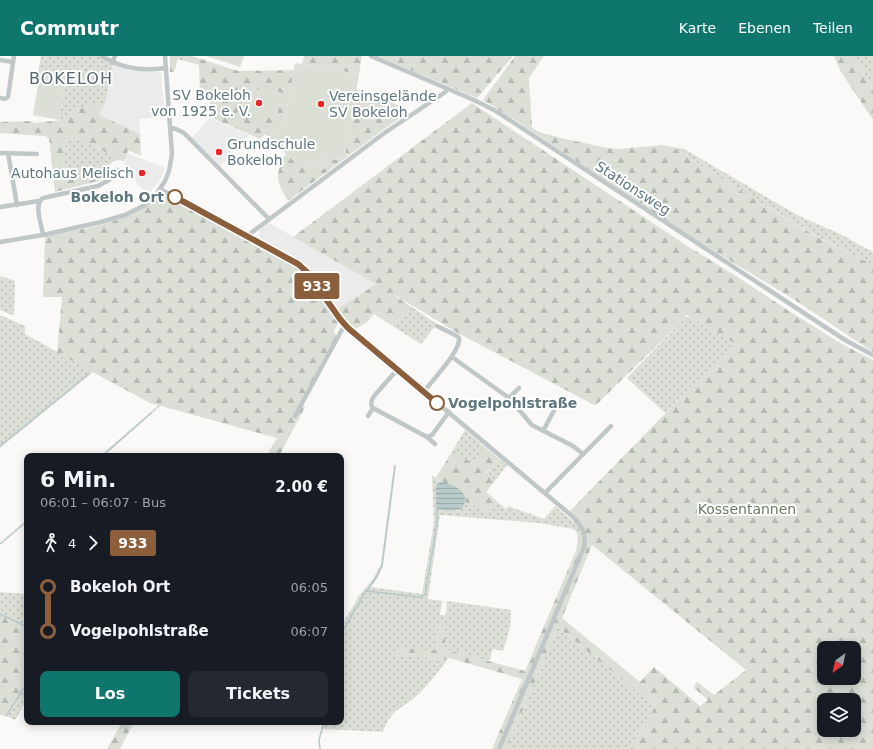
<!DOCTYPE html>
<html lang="de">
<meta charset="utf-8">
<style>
body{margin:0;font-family:"DejaVu Sans",sans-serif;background:#242831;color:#f1f3f6;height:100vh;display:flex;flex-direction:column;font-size:15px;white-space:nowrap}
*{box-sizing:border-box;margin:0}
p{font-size:13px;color:#9ea1a6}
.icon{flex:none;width:22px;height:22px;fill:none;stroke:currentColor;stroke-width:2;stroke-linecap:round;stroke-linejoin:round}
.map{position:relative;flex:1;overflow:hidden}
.panel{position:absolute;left:24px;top:397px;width:320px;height:272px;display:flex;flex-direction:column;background:#171b24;border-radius:8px;box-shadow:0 2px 10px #0003}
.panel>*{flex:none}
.badge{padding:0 8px;border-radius:3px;font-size:14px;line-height:26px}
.needle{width:26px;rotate:213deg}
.fabs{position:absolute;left:817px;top:585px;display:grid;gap:8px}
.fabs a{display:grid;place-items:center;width:44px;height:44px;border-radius:8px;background:#171b24;box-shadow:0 2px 10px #0003;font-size:20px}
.map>.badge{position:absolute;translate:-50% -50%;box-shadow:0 0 0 2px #fff}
.legs{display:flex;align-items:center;gap:6px;height:44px;padding:0 16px;font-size:13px}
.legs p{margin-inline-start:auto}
.head{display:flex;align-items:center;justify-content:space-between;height:68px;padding:0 16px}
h1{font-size:22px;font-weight:600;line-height:30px}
.button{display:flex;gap:8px;margin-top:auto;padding:8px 16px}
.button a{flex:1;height:46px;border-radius:8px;background:#0f766e;color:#fff;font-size:16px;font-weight:600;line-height:46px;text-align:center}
.button a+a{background:#242831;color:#f1f3f6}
ul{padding:0 16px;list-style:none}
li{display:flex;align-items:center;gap:14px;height:44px;font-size:15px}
li i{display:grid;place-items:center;width:6px;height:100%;margin:0 5px;background:currentColor}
li i::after{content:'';width:10px;height:10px;margin:-5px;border:3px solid;border-radius:50%;background:#171b24}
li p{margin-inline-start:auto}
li:first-child i{background:linear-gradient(#0000 50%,currentColor 0)}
li:last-child i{background:linear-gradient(currentColor 50%,#0000 0)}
header{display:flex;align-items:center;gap:24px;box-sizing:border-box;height:56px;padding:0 20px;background:#0f766e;color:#fff}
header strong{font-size:19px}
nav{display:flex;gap:22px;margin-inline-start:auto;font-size:14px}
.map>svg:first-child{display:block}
</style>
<header>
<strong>Commutr</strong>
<nav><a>Karte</a><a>Ebenen</a><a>Teilen</a></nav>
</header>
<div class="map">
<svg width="873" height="693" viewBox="0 0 873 693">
<defs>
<pattern id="green-dots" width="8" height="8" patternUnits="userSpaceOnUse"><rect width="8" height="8" fill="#dbdfd6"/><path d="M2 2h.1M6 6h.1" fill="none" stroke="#b5bab3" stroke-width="1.8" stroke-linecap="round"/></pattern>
<pattern id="forest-firs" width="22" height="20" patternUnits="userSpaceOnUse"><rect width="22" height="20" fill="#dbdfd6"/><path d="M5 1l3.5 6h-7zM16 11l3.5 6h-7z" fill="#b5bab3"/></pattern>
<pattern id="water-rules" width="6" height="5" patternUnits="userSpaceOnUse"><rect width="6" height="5" fill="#b8c9ca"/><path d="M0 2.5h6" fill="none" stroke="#99a8a9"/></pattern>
</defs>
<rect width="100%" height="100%" fill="#faf9f7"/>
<g fill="#eaebea">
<path d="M 113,9 L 130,15 L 161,16 L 165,60 L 139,63 L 140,78 L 99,59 L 105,47 Z"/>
<path d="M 210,62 L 249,79 L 220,110 L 191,83 Z"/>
<path d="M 127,97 L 165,112 L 161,122 L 149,138 L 138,129 L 131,118 L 132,116 L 125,110 Z"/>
<path d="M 269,167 L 376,228 L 338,253 L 305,207 L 261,182 L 259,179 L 260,174 Z"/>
</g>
<g fill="url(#green-dots)">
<path d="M 41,0 L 99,0 L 113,9 L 105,47 L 74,53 L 62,64 L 59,64 L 66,22 L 38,17 Z"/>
<path d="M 855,0 L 873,0 L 873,34 Z"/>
<path d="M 67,80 L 93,88 L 118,104 L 112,106 L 102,124 L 62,116 Z"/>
<path d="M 662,89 L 684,93 L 799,160 L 840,178 L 873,196 L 873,209 L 822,183 L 744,137 L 677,94 Z"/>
<path d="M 0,220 L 15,225 L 14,260 L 0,254 Z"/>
<path d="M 413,252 L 437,268 L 421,288 L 391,269 Z"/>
<path d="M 0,259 L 25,270 L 25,278 L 93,316 L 0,392 Z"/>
<path d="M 689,260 L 734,287 L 749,295 L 706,316 L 665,357 L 627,322 L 684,263 Z"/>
<path d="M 159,349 L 160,350 L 104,400 L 100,400 Z"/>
<path d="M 465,374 L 485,391 L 472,407 L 467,404 L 445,407 Z"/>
<path d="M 499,403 L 507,409 L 495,425 L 486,418 Z"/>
<path d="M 394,409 L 396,410 L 383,510 L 378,521 L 371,531 L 422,538 L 434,466 L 432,419 L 445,427 L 440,426 L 436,452 L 442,454 L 460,453 L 464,449 L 465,446 L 489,456 L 498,446 L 506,453 L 508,450 L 544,463 L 555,450 L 578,470 L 583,478 L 576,494 C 577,487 581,478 573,473 L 539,467 L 440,459 L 428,543 L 442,545 L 440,559 L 446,559 L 447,545 L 511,554 L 510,572 L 503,595 L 493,593 L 489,605 L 445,593 L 445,571 L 439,570 L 436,595 L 395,599 L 447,604 C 439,615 430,626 421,636 C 404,653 392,650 383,676 L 322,673 L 324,666 L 341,666 L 341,570 L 359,540 L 373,523 L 381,508 Z"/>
<path d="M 0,536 L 27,538 L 27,571 L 0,558 Z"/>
<path d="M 558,571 L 655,651 L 629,693 L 506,693 Z"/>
<path d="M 27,627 L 27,644 L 15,664 L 6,660 Z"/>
</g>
<g fill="url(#forest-firs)" fill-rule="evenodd">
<path d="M 170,0 L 192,0 L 238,15 L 294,14 L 285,63 L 270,82 L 265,78 L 260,83 L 210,61 L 210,43 L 200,42 L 199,9 L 178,3 L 174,16 L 170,16 Z"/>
<path d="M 304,0 L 362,0 L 359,18 L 302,8 Z"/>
<path d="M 377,0 L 513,0 L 477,42 Z"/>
<path d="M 515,0 L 544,0 L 529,22 L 532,72 L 539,76 L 561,82 L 607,92 L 620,93 L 662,89 L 677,94 L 744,137 L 821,183 L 873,209 L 873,296 L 795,244 L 694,183 L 495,51 L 483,44 Z"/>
<path d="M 834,0 L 855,0 L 873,34 L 873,64 L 841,16 Z"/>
<path d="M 356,33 L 403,51 L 407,57 L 380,76 L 288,145 C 275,123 275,120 286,97 L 297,108 L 324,113 L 326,102 L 338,104 L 345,100 Z"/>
<path d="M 105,47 L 99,59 L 140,78 L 141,100 L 128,94 L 125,105 L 118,104 L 93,88 L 67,80 L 62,116 L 102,124 L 55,136 L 49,82 L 45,80 L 0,77 L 0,66 L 30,65 L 35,67 L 62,64 L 74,53 Z"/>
<path d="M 472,47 L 689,191 L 733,218 L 786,253 L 840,287 L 873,304 L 873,693 L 629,693 L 655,651 L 558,571 L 506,693 L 500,693 L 586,483 C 585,471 578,464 570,455 L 734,287 L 687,259 L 684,263 L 596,349 L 594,349 L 456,276 L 390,236 L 413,252 L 391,269 L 374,258 L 367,266 L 354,274 L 338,253 L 376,228 L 293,181 ZM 592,489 L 746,614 L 714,639 L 699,627 L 697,626 L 694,630 L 694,632 L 708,644 L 700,650 L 654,611 L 640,626 L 562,562 ZM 824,592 L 854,592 L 854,622 L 824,622 ZM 824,644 L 854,644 L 854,674 L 824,674 Z"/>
<path d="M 162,139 L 166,140 L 297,210 L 305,218 L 339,265 L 334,275 L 337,281 L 301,349 L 305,351 L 279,400 L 266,400 L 277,382 L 150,347 L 57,297 L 62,241 L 43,241 L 45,180 C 76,174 108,170 136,156 C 145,152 154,141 162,139 Z"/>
<path d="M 485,391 L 499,403 L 486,417 L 495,425 L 486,436 L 498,446 L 489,456 L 465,446 L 465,442 L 436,421 L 453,395 L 472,407 Z"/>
<path d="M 583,478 L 583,491 L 498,693 L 492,693 L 522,623 L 449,602 L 447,604 L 395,599 L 396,591 L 435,595 L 439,570 L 445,571 L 445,593 L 525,615 Z"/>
<path d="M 0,558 L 27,571 L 27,627 L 6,660 L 0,659 Z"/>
<path d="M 122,666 L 134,666 L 120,693 L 107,693 Z"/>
</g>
<g fill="#dbdfd6">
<path d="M 206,0 L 244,0 L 240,11 Z"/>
<path d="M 295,7 L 359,18 L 345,100 L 338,104 L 326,102 L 324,113 L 297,108 L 270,82 L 285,63 Z"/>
<path d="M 40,17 L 66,22 L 59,64 L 33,59 Z"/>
<path d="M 240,31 L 281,36 L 277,62 L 237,57 Z"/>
</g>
<path fill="url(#water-rules)" d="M 440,426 C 449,427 463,432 465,442 C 465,445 465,449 462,452 C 458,455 440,455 436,452 L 436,429 Z"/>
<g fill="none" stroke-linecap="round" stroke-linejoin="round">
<g stroke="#b8c9ca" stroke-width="1.5">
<path d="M 0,390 L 89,318"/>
<path d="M 102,400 L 151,357"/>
<path d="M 0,488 L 27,465"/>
<path d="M 367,535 L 378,518 L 382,509 L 395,410"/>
<path d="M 0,558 L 27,571"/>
<path d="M 341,578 L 366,535 L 419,541 L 425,539 L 437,468 L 437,453"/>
<path d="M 6,660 L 27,627"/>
<path d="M 320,693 L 319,684 L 324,666"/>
</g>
<g stroke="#c0c7c9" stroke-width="4.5">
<path d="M 102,0 C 122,13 142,15 166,12"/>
<path d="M 371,0 L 474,44 L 496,55 L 845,284 L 873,299"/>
<path d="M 0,4 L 13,6"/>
<path d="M 112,7 L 115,0"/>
<path d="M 0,42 L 5,43 L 8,41 L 14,0"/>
<path d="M 171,72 L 176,73 L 184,77 L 269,163"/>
<path d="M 0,97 L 37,98"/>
<path d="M 8,97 L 17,149"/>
<path d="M 160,133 L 298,208 L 307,216 L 340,263 L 348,272 L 572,460 C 581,470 587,477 584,491 L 499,693"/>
<path d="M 0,151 L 39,145"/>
<path d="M 43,179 C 42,169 33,149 43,142 L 98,130 L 109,124 L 117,114"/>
<path d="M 247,180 L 383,78 L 444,37 L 448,33"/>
<path d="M 0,186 L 43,179 L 101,166 L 125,159 L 143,150 L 155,140 L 165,125 L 169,115 L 172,98 L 165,0"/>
<path d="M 452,301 L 509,342 L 532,369 L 573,390 L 583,398"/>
<path d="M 397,314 L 374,340 C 371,345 370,348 373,352 L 427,381 L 432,379 L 449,356"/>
<path d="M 424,336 C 432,324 461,295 459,282 L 457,280 L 437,270"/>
<path d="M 509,342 L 519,332"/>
<path d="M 295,360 L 345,268"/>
<path d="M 368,360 L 373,352"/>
<path d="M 543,375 L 558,347"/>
<path d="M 427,381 L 435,388"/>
<path d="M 545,437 L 611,370"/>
</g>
</g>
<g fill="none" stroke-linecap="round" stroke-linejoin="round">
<defs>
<path id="line-1" d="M 175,141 L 298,208 L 307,216 L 340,263 L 348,272 L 437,347"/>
</defs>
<use href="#line-1" stroke="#fff" stroke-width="9"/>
<use href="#line-1" stroke="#8b5e3c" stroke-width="6"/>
</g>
<g fill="#eb2625" stroke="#fff" stroke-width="1.5">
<circle cx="259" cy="47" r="4"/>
<circle cx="321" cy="48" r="4"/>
<circle cx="219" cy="96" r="4"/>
<circle cx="142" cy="117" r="4"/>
</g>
<g fill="#fff" stroke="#8b5e3c" stroke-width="2">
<circle cx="175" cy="141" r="7"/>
<circle cx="437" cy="347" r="7"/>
</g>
<g text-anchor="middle" stroke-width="4" stroke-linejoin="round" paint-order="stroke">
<g font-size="14" fill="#5e777e" stroke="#fff" text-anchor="end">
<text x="251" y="44">SV Bokeloh<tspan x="251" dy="16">von 1925 e. V.</tspan></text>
<text x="329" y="45" text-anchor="start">Vereinsgelände<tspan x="329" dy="16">SV Bokeloh</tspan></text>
<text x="227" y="93" text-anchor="start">Grundschule<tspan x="227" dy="16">Bokeloh</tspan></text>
<text x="134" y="122">Autohaus Melisch</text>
</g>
<g font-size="14" fill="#5e777e" stroke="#fff">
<text transform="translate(633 132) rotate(33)" y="5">Stationsweg</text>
</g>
<g font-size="14" font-weight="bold" fill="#5e777e" stroke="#fff" text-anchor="end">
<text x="164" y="146">Bokeloh Ort</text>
<text x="448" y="352" text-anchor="start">Vogelpohlstraße</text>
</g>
<g font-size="14" fill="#6c7a62" stroke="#fff">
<text x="747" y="458">Kossentannen</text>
</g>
<g font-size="16" letter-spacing="1" fill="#55696e" stroke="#fff">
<text x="71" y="28">BOKELOH</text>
</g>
</g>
</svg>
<div class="fabs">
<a><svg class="needle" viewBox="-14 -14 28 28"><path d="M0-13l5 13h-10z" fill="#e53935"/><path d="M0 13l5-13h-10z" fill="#9ea1a6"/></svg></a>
<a><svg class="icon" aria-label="layers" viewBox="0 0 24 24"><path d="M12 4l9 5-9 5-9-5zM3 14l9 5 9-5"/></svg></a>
</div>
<b class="badge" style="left:317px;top:230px;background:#8b5e3c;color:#fff">933</b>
<section class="panel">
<div class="head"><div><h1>6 Min.</h1><p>06:01 – 06:07 · Bus</p></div><b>2.00 €</b></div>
<div class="legs"><svg class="icon" aria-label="walk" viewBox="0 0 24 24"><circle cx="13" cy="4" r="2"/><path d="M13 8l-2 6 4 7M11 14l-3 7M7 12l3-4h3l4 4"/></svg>4<svg class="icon" aria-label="forward" viewBox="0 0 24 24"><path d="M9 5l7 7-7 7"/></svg><b class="badge" style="background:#8b5e3c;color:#fff">933</b></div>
<ul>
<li><i style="color:#8b5e3c"></i><b>Bokeloh Ort</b><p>06:05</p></li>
<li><i style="color:#8b5e3c"></i><b>Vogelpohlstraße</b><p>06:07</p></li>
</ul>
<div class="button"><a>Los</a><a>Tickets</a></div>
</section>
</div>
